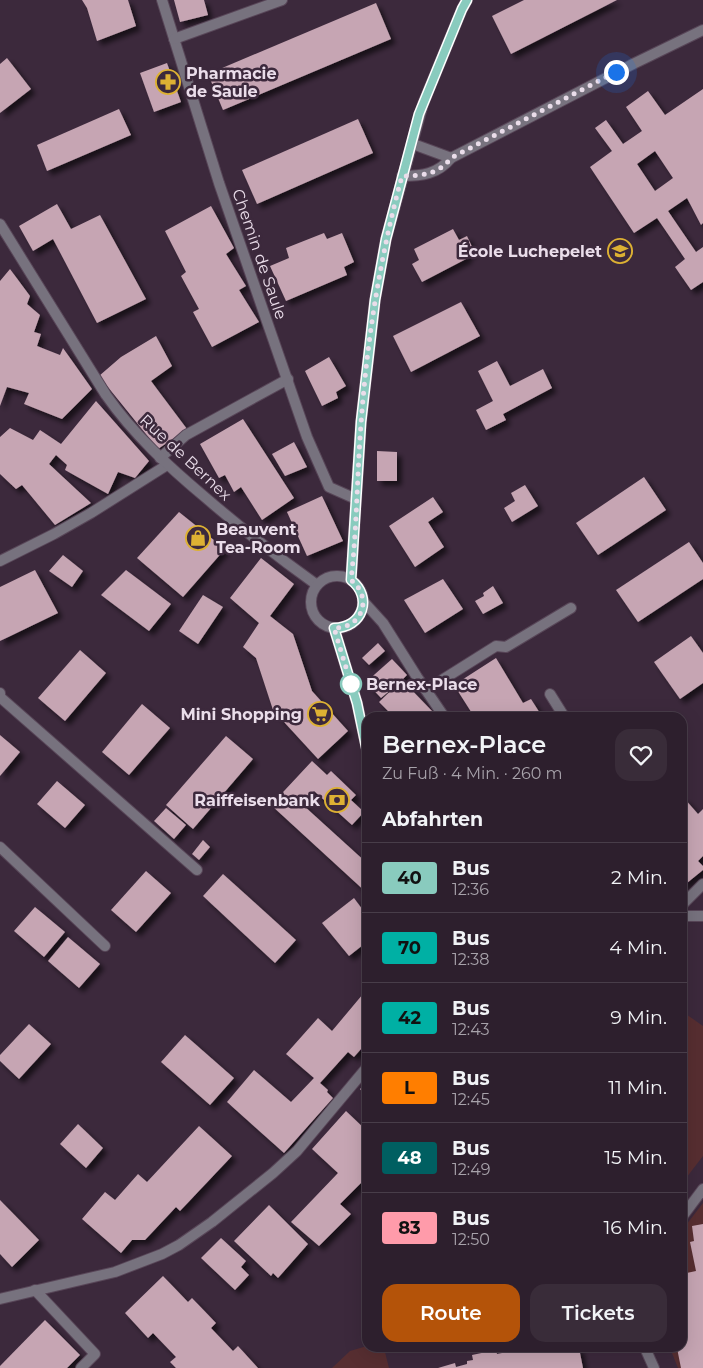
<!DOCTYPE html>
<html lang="de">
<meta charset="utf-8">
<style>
body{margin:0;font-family:Montserrat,sans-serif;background:#392c39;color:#f1f3f6;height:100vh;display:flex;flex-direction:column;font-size:19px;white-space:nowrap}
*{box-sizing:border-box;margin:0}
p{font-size:16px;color:#a7a2aa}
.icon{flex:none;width:28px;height:28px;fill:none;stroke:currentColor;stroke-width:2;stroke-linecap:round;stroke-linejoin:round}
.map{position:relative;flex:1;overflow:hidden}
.details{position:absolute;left:362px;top:712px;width:325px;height:640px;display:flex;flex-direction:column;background:#2d1f2d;border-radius:15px;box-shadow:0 5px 20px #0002,0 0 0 1px #483d49}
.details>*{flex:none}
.badge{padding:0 10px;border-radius:4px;font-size:18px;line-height:32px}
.you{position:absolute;width:25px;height:25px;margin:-12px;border:4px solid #fff;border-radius:50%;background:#1a73e8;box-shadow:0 0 0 8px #1a73e833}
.map>.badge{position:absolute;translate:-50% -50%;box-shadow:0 0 0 2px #fff}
h2{padding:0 20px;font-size:19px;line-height:45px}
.round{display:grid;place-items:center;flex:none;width:52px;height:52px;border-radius:15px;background:#392c39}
.head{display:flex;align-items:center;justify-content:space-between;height:85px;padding:0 20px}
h1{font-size:24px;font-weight:600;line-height:38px}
.button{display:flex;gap:10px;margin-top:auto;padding:10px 20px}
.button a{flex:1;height:58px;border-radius:15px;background:#b45309;color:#fff;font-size:20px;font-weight:600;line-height:58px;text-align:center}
.button a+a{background:#392c39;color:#f1f3f6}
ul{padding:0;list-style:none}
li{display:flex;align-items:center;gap:15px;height:70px;padding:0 20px;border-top:1px solid #483d49}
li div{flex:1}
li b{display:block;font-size:19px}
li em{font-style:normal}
li .badge{min-width:55px;font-weight:700;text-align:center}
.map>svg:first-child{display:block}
</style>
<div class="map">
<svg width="703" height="1368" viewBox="0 0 703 1368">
<defs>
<filter id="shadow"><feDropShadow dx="4.5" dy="4.5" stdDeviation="2.5" flood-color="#0009"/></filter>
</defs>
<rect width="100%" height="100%" fill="#3c293c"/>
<g fill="#572e31">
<path d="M 683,1012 L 703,1026 L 703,1156 L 683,1182 Z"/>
<path d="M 703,1203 L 703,1368 L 678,1368 L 670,1348 L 682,1348 L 683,1229 Z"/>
<path d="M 367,1346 L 384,1348 L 389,1368 L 332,1368 L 350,1351 Z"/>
</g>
<g fill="#c6a5b3" fill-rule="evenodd" filter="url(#shadow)">
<path d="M 82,0 L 128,0 L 136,26 L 97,41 L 87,8 Z"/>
<path d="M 174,0 L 204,0 L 208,15 L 180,22 Z"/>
<path d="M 524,0 L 617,0 L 511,54 L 492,16 Z"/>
<path d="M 376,3 L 391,39 L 223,110 L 208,74 Z"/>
<path d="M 7,58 L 31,89 L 0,113 L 0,64 Z"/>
<path d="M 167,63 L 181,102 L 154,112 L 140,73 Z"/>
<path d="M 703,89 L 703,223 L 701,225 L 687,198 L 668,211 L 696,252 L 703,247 L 703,282 L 691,290 L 675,267 L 685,259 L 657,218 L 634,233 L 590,167 L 612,151 L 595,128 L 606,120 L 623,144 L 642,131 L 626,107 L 648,91 L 665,115 ZM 655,151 L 673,178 L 655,191 L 637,164 Z"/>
<path d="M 119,109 L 131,135 L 47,171 L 37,145 Z"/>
<path d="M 358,119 L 373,153 L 257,204 L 242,170 Z"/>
<path d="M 57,204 L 71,229 L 100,215 L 146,299 L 97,323 L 53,239 L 33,251 L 19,226 Z"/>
<path d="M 211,206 L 234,248 L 226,254 L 246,286 L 239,290 L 259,322 L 212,347 L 193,312 L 199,309 L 181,276 L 186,272 L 165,231 Z"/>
<path d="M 453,229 L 459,240 L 467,236 L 474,251 L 466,255 L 468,258 L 422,282 L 412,264 L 419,260 L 414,249 Z"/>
<path d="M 324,233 L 327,239 L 342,233 L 354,262 L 344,267 L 347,275 L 286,301 L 270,266 L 289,258 L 286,248 Z"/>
<path d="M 10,269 L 30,296 L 27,304 L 40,315 L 34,332 L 41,334 L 37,346 L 60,355 L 63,348 L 92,389 L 62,419 L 24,404 L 29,393 L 7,387 L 0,406 L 0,281 Z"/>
<path d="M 461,302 L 480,336 L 411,372 L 393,336 Z"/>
<path d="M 156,336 L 172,366 L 151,381 L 187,429 L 158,449 L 99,376 L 121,357 Z"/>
<path d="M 329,357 L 346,386 L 336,392 L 338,398 L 322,406 L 305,371 Z"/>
<path d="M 497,361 L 510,386 L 543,369 L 552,388 L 503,414 L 506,420 L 486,430 L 476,410 L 493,401 L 478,371 Z"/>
<path d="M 96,401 L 149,461 L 135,478 L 118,472 L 108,494 L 65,470 L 67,465 L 56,455 L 49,464 L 91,503 L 55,525 L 22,485 L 16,489 L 0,474 L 0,437 L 10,428 L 33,440 L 40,430 L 61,444 Z"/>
<path d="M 243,419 L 294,498 L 262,520 L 241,487 L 234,492 L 225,475 L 219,478 L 200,444 Z"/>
<path d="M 294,442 L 307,467 L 285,476 L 272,454 Z"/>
<path d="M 377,451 L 397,452 L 397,481 L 377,481 Z"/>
<path d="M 644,477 L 666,510 L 598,555 L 576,523 Z"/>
<path d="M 525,485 L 538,506 L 512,522 L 504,508 L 515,501 L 511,493 Z"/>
<path d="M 322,496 L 343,541 L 307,556 L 287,512 Z"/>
<path d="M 433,497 L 443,512 L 428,522 L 444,547 L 415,567 L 389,526 Z"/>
<path d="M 179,512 L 225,549 L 183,597 L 137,558 Z"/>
<path d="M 689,542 L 703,563 L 703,579 L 638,622 L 616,590 Z"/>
<path d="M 63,555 L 83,571 L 72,587 L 49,571 Z"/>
<path d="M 261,558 L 294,584 L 270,616 L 293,634 L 312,691 L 348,731 L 318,759 L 273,710 L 256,658 L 243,647 L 259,623 L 230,598 Z"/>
<path d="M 35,570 L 58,613 L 0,641 L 0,587 Z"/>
<path d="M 126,570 L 171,604 L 149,631 L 101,595 Z"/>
<path d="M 443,579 L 463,609 L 425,633 L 404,600 Z"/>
<path d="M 493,586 L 503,603 L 483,614 L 475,601 L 484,596 L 483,593 Z"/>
<path d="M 203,595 L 223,607 L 198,644 L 179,631 Z"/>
<path d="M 691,636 L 703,653 L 703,683 L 680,699 L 654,662 Z"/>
<path d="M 378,643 L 385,651 L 369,665 L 362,658 Z"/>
<path d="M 80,650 L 106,673 L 65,721 L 38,698 Z"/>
<path d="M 496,658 L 523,703 L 531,699 L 543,718 L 475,718 L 454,685 Z"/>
<path d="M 392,659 L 407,675 L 402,680 L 433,712 L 427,718 L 390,718 L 392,715 L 379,702 L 399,683 L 381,698 L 366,682 Z"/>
<path d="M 142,704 L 170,728 L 129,775 L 102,752 Z"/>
<path d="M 0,735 L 20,752 L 0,776 Z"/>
<path d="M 226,736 L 253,759 L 193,829 L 166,805 Z"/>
<path d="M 312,761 L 327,775 L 331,771 L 356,795 L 351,800 L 364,812 L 352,825 L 314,791 L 303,805 L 368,864 L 368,894 L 271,805 Z"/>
<path d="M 57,781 L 85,805 L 65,828 L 37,804 Z"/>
<path d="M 684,798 L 698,814 L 703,809 L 703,856 L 698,861 L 703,866 L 703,870 L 682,887 L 682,800 Z"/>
<path d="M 166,808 L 186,825 L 174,839 L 154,821 Z"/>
<path d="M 203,840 L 210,847 L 199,860 L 192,854 Z"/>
<path d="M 146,871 L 171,893 L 136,932 L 111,910 Z"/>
<path d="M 223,874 L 296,940 L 275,963 L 203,896 Z"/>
<path d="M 354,898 L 368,917 L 368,941 L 349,956 L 322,923 Z"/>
<path d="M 35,907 L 65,932 L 44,957 L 14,931 Z"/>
<path d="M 68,937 L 100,964 L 79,988 L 48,961 Z"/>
<path d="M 368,988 L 368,1041 L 354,1057 L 348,1052 L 320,1083 L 328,1090 L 327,1092 L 333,1098 L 284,1153 L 227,1102 L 254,1070 L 291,1102 L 314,1078 L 286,1054 L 318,1018 L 332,1031 Z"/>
<path d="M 29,1024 L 51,1044 L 19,1079 L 0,1061 L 0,1055 Z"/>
<path d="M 185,1035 L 234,1078 L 210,1105 L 161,1062 Z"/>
<path d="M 368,1082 L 368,1099 L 360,1089 Z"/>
<path d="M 346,1111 L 368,1132 L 368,1176 L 340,1204 L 351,1214 L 319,1246 L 291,1222 L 338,1173 L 312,1149 Z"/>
<path d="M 78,1124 L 103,1148 L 86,1168 L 60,1144 Z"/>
<path d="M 199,1126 L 232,1156 L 180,1211 L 176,1207 L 145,1240 L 132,1240 L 121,1253 L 82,1219 L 105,1192 L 115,1200 L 138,1174 L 147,1182 Z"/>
<path d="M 0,1200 L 39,1240 L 12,1267 L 0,1254 Z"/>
<path d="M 269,1205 L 308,1244 L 278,1278 L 273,1273 L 271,1276 L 234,1241 Z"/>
<path d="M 703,1224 L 703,1368 L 681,1368 L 677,1348 L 682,1348 L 682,1274 L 696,1271 L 690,1242 L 694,1241 L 692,1226 Z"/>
<path d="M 221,1238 L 246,1261 L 241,1267 L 249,1275 L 235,1290 L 201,1258 Z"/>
<path d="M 163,1276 L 188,1302 L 192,1298 L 216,1323 L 211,1328 L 233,1351 L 238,1346 L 258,1368 L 176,1368 L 170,1362 L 176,1357 L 153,1333 L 148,1338 L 125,1313 Z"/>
<path d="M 45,1320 L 80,1355 L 67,1368 L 0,1368 L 0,1366 Z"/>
<path d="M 508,1348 L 579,1348 L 583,1368 L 438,1368 L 455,1363 L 456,1367 L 467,1364 L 467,1361 L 473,1360 L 472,1355 L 496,1350 L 497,1354 L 502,1353 L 502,1350 L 508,1349 Z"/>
</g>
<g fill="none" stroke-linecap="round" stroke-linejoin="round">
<defs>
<g id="service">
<path d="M 451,158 L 633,64 L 703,30"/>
<path d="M 402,176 C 422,176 438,174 451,158 L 413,144"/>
<path d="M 160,458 L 186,435 L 288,379"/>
<path d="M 426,690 L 496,646 L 506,647 L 571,608"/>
<path d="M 0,693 L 0,697 L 197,870"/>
<path d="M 550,694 L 565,718"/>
<path d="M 0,847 L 105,946"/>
<path d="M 35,1290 L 95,1354 L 81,1368"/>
</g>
<g id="minor">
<path d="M 162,0 L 219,183 L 307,437 L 329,487 L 356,499"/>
<path d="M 174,39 L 282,0"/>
<path d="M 0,561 L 54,534 L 91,513 L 167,465"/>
<path d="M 363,601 L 383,623 L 417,677 L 445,718"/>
<path d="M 682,905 L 703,884"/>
<path d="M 682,916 L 703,916"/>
<path d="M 682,1217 L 703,1189"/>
<path d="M 0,1299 L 115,1272 L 162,1254 L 179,1245 L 212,1222 L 273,1173 L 297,1151 L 368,1066"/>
</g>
<g id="tertiary">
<path d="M 0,224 L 106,395 C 134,435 169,467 206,498 C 242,529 279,558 317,585"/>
<circle cx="337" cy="602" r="26"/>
<path d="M 351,580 L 361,422 L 375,300 L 386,239 L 423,104 L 462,9 L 467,0"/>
<path d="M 334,628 L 357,703 L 368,755"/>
<path d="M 645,1348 L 654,1368"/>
</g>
</defs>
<use href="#service" stroke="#584658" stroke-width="12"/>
<use href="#minor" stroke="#584658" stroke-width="12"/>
<use href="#tertiary" stroke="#584658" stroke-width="12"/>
<use href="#service" stroke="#77727e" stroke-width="10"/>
<use href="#minor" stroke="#77727e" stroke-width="10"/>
<use href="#tertiary" stroke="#77727e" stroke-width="10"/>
</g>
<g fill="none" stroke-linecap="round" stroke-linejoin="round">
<defs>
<path id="line" d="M 368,756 L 357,703 L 334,628 C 363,628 373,597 351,580 L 361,422 L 375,300 L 386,239 L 419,114 L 462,9 L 467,0"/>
</defs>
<use href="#line" stroke="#fff" stroke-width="11"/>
<use href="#line" stroke="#89cbbe" stroke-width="8"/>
<path stroke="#eaddea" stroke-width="5" stroke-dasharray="0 9" d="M 351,684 L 334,628 C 363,628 373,597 351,580 C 357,528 357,476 361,424 C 367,340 380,257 402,176 C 422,176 439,174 451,158 L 616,72"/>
</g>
<defs>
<symbol id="pharmacy-ring" viewBox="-11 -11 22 22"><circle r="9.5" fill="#3c293c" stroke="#ddb133" stroke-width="1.5"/><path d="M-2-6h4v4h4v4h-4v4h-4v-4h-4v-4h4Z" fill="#ddb133"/></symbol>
<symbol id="school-ring" viewBox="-11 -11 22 22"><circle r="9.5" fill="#3c293c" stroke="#ddb133" stroke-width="1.5"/><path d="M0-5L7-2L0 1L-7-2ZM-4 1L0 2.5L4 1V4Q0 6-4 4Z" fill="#ddb133"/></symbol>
<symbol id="shop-ring" viewBox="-11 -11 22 22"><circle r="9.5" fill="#3c293c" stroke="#ddb133" stroke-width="1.5"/><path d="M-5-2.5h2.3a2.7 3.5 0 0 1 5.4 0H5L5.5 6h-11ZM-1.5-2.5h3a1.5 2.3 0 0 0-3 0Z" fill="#ddb133"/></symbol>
<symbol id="supermarket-ring" viewBox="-11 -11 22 22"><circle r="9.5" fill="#3c293c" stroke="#ddb133" stroke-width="1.5"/><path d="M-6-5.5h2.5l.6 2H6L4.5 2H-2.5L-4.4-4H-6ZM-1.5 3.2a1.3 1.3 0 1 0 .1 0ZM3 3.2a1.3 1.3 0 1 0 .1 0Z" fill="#ddb133"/></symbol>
<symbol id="bank-ring" viewBox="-11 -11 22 22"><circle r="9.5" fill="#3c293c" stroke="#ddb133" stroke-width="1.5"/><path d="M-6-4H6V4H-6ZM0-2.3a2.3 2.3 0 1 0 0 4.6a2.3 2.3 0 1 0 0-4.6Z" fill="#ddb133"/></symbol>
</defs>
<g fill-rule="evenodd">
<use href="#pharmacy-ring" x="154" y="68" width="28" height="28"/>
<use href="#school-ring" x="606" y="237" width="28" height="28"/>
<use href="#shop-ring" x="184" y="524" width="28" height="28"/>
<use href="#supermarket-ring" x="306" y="700" width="28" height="28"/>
<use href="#bank-ring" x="323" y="786" width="28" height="28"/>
</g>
<circle fill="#fff" stroke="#89cbbe" stroke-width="2.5" cx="351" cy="684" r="10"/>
<g text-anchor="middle" stroke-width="5" stroke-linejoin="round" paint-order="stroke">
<g font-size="16" font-weight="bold" fill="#eaddea" stroke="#3c293c" text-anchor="end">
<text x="186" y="79" text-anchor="start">Pharmacie<tspan x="186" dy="18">de Saule</tspan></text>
<text x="602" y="257">École Luchepelet</text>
<text x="216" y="535" text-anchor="start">Beauvent<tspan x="216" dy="18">Tea-Room</tspan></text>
<text x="302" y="720">Mini Shopping</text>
<text x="320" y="806">Raiffeisenbank</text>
</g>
<g font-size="16" fill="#eaddea" stroke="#3c293c">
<text transform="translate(260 254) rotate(71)" y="6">Chemin de Saule</text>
<text transform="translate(186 457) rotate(43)" y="6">Rue de Bernex</text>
</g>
<g font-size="16" font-weight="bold" fill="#eaddea" stroke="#3c293c" text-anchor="start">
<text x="366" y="690">Bernex-Place</text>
</g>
</g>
</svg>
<div class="you" style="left:616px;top:72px"></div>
<section class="details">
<div class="head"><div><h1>Bernex-Place</h1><p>Zu Fuß · 4 Min. · 260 m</p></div><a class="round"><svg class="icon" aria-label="heart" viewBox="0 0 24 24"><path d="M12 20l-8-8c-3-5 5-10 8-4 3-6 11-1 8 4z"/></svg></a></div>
<h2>Abfahrten</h2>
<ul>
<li><span class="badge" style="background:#89cbbe;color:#111">40</span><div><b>Bus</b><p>12:36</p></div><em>2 Min.</em></li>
<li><span class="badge" style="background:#00b0a4;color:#111">70</span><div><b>Bus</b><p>12:38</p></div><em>4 Min.</em></li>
<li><span class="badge" style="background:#00b0a4;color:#111">42</span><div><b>Bus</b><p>12:43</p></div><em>9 Min.</em></li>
<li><span class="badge" style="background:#ff7e00;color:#111">L</span><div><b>Bus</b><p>12:45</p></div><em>11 Min.</em></li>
<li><span class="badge" style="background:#005f61;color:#fff">48</span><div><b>Bus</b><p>12:49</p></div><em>15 Min.</em></li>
<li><span class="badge" style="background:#ff9baa;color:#111">83</span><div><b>Bus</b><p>12:50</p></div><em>16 Min.</em></li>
</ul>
<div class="button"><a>Route</a><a>Tickets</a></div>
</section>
</div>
